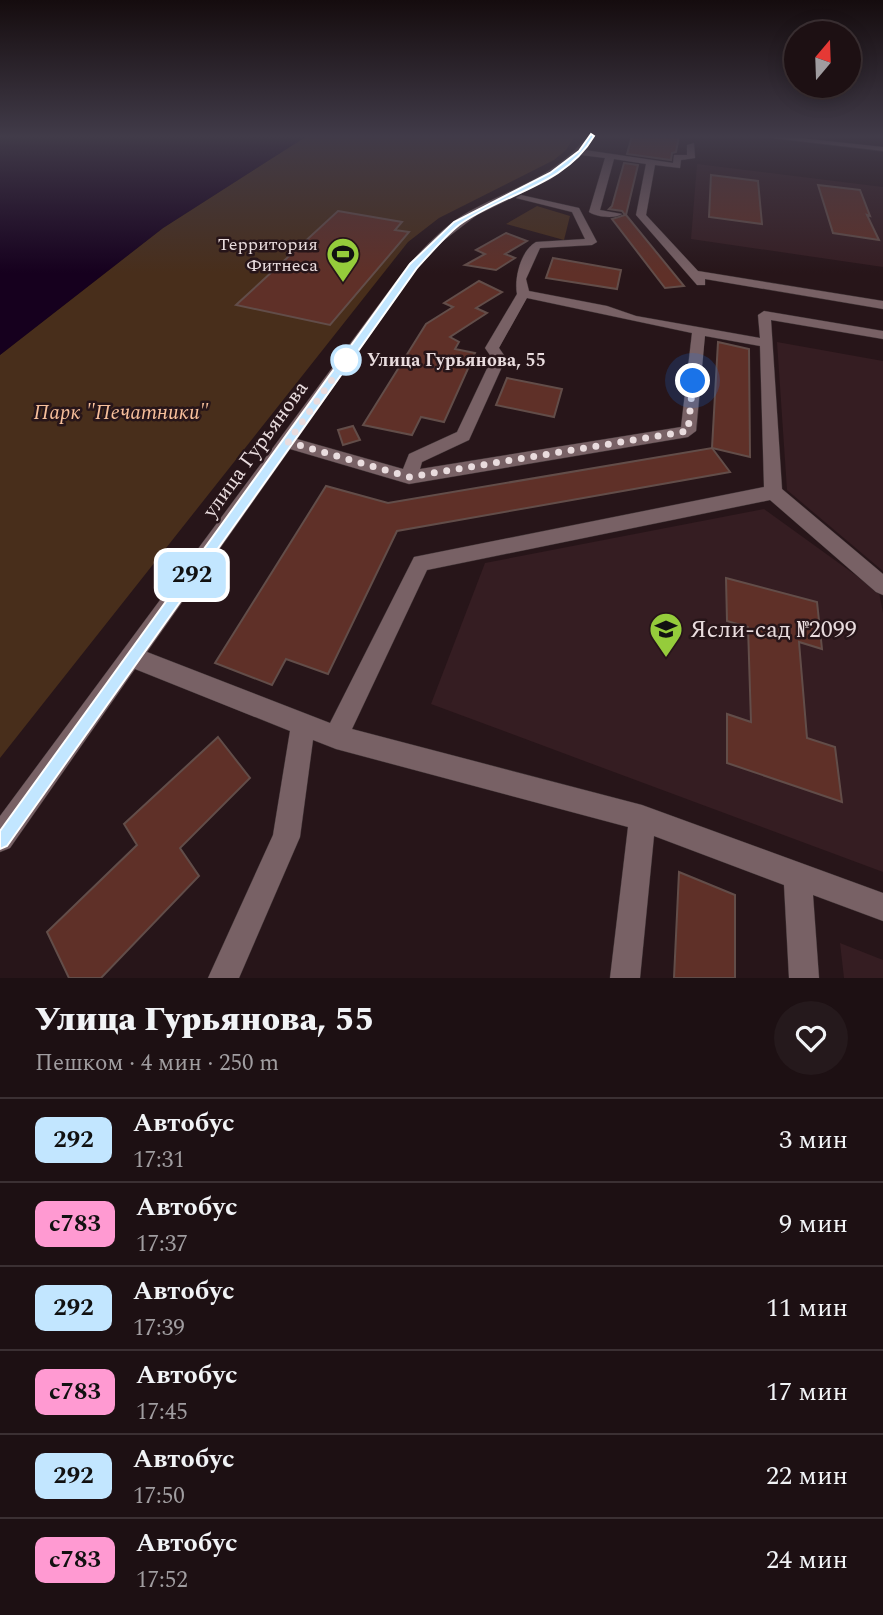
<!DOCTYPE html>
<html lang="ru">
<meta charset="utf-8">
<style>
body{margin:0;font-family:Spectral,serif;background:#25191c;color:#f1f3f6;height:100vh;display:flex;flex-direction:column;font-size:26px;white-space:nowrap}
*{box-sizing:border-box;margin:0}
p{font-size:23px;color:#a09da0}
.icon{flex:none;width:38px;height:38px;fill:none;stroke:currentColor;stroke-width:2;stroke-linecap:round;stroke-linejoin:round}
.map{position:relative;height:978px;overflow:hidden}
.drawer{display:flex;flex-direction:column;background:#1d1013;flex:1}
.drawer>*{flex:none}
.badge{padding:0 14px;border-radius:10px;font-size:24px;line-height:46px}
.needle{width:46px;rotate:19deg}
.fabs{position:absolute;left:784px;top:21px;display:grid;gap:14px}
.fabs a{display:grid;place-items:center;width:77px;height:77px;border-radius:50%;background:#1d1013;box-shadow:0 4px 18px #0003,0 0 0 2px #3b3033;font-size:35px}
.you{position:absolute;width:35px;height:35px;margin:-18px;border:5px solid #fff;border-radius:50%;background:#1a73e8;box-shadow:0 0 0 10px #1a73e833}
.map>.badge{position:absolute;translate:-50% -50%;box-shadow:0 0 0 4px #fff}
.round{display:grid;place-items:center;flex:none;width:74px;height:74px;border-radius:37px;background:#25191c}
.summary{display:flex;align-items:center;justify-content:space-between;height:119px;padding:0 35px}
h1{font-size:33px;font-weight:800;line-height:52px}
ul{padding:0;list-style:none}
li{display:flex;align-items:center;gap:21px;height:84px;padding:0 35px;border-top:2px solid #3b3033}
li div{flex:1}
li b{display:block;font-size:26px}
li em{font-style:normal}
li .badge{min-width:77px;font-weight:700;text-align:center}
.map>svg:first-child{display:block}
</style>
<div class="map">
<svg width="883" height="978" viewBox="0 0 883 978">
<rect width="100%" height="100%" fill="#271519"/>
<g fill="#351d22">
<path d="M 697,164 L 883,187 L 883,267 L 691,239 Z"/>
<path d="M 777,342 L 883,361 L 883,571 L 787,490 Z"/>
<path d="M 764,509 L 879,592 L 883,613 L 883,872 L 431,704 L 485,563 Z"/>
<path d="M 840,943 L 883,960 L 883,978 L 844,978 Z"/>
</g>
<g fill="#482e1b">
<path d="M 307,136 L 575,136 L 566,150 L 554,160 L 439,218 L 408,242 L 0,758 L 0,355 L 163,228 Z"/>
<path d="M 537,206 L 570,216 L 564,240 L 506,224 Z"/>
</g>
<path fill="#16001e" d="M 0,136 L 307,136 L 163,228 L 0,355 Z"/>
<g fill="#5f3028" stroke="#624d49" stroke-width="2">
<path d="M 632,136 L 679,136 L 676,152 L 672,153 L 671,160 L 627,154 Z"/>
<path d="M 624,163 L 638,165 L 626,215 L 684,286 L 665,288 L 612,219 L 625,215 L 622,211 L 609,209 L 612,206 Z"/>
<path d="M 711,175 L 758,181 L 762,224 L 709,217 Z"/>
<path d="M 818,185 L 860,190 L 870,216 L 867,215 L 879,240 L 833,233 Z"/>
<path d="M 338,211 L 402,222 L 395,230 L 409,232 L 330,325 L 236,305 Z"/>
<path d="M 506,233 L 527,241 L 505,254 L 515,258 L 496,270 L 465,265 L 485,254 L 476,250 Z"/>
<path d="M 553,258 L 621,270 L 617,289 L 546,278 Z"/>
<path d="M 479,281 L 502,292 L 476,308 L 487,313 L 450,337 L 459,342 L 455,349 L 475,353 L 444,422 L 421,417 L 412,435 L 363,425 L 426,324 L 453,307 L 444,303 Z"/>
<path d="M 718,342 L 749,349 L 750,457 L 712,448 Z"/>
<path d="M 507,378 L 562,389 L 554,417 L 496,405 Z"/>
<path d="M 353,426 L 360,440 L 343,445 L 338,430 Z"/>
<path d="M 712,448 L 730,472 L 397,531 L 328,674 L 286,659 L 272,685 L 215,663 L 326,486 L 388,503 Z"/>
<path d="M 726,578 L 817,602 L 822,649 L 799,642 L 807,738 L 835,747 L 842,802 L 727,763 L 727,714 L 751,722 L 748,627 L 727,621 Z"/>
<path d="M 218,737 L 250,778 L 180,848 L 199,876 L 101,978 L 69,978 L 47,932 L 137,845 L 124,824 Z"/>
<path d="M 679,872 L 735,895 L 735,978 L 674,978 Z"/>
</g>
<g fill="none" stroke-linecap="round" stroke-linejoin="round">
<defs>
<g id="minor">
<path d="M 587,136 L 595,136 L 585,150 L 673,163 L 674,155 L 687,155 L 687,145 L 694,143 L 695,158 L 681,160 L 680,168 L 655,165 L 646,215 L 698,271 L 883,301 L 883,309 L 705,279 L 705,285 L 697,285 L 636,215 L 646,164 L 614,159 L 600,210 L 622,214 C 615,219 596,217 589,212 L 605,158 L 581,155 L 551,179 L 477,215 L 443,241 L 417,268 L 297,439 L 403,469 L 409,454 L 457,432 L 492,358 L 485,348 L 517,294 C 514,278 521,250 536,242 L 585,239 L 572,212 L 516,198 L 521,195 L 579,208 L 597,242 L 592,245 L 540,248 L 526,279 L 529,291 L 607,306 L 636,316 L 760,338 L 758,315 L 764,311 L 883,331 L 883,339 L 771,320 L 782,489 L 883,574 L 883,595 L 876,592 L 770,500 L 427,570 L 352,729 L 642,805 L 883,893 L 883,921 L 813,895 L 819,978 L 789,978 L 784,885 L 654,836 L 640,978 L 610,978 L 628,827 L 336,749 L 313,740 L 300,837 L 239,978 L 208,978 L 273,835 L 290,731 L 135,669 L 10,848 L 0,852 L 0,816 L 409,264 C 428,244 446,224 470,211 C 512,188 557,176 587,136 ZM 527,298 L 692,333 L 681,427 L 420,469 L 422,462 L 469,440 L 506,358 L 499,348 ZM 705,336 L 760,346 L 764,487 L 414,557 L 330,723 L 147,652 L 290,449 L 409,484 L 688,437 L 696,431 Z"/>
<path d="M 755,136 L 781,136 L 883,147 L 883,151 Z"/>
</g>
</defs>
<use href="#minor" stroke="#3f3335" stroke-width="1"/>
<use href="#minor" fill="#786165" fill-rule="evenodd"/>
</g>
<linearGradient id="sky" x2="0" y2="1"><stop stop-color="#150c0e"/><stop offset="0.5" stop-color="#413b49"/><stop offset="1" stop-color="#413b49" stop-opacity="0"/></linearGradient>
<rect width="883" height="273" fill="url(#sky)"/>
<path fill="#c2e6ff" stroke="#fff" stroke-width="2" d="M 591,134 L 594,136 C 565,186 503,193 459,225 C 444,237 430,254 417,268 L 7,846 L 0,849 L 0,831 L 410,264 L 454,222 L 550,173 L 579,151 Z"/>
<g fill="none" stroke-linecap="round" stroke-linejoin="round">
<path stroke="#e9dcde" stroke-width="7" stroke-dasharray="0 12.6" d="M 346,360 L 288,442 L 409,477 L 688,431 L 693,381"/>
</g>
<defs>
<symbol id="stadium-pin" viewBox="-11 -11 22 30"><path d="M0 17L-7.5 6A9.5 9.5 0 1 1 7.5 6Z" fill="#95cc3b" stroke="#271519"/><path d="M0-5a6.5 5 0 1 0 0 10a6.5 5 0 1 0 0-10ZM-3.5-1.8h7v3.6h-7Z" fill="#111"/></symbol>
<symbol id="school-pin" viewBox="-11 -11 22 30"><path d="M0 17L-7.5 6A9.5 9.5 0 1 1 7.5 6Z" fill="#95cc3b" stroke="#271519"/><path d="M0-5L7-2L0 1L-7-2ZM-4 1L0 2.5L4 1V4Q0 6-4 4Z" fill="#111"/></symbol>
</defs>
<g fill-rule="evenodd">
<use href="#stadium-pin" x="324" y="235" width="38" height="52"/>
<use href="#school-pin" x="647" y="610" width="38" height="52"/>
</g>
<circle fill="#fff" stroke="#c2e6ff" stroke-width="3.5" cx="346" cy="360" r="14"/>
<g text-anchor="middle" stroke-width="5" stroke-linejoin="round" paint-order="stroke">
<g font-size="18" fill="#e9dcde" stroke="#271519" text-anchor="end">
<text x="318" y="250">Территория<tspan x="318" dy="21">Фитнеса</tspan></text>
</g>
<g font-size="18" font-weight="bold" fill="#e9dcde" stroke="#271519" text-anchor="start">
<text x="367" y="366">Улица Гурьянова, 55</text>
</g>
<g font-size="21" font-style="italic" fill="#f7bf9b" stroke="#271519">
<text x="121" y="419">Парк "Печатники"</text>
</g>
<g font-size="21" fill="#e9dcde" stroke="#271519">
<text transform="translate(255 449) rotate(-54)" y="7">улица Гурьянова</text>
</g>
<g font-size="24" fill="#e9dcde" stroke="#271519" text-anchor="start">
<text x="690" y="637">Ясли-сад №2099</text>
</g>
</g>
</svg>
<div class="fabs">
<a><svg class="needle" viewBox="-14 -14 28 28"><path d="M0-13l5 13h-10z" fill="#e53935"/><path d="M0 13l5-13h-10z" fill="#a09da0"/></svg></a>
</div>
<div class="you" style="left:693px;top:381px"></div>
<b class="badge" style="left:192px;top:575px;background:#c2e6ff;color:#111">292</b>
</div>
<section class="drawer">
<div class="summary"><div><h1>Улица Гурьянова, 55</h1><p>Пешком · 4 мин · 250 m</p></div><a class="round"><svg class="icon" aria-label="heart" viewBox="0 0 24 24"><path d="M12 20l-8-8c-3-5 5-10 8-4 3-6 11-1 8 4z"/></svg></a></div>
<ul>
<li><span class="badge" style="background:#c2e6ff;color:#111">292</span><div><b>Автобус</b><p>17:31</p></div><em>3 мин</em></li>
<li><span class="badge" style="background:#ff9ad2;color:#111">с783</span><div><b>Автобус</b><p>17:37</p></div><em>9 мин</em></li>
<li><span class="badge" style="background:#c2e6ff;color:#111">292</span><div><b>Автобус</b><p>17:39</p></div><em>11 мин</em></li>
<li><span class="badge" style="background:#ff9ad2;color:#111">с783</span><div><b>Автобус</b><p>17:45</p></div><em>17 мин</em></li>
<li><span class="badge" style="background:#c2e6ff;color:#111">292</span><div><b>Автобус</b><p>17:50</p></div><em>22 мин</em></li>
<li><span class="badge" style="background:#ff9ad2;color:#111">с783</span><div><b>Автобус</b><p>17:52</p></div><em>24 мин</em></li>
</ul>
</section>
